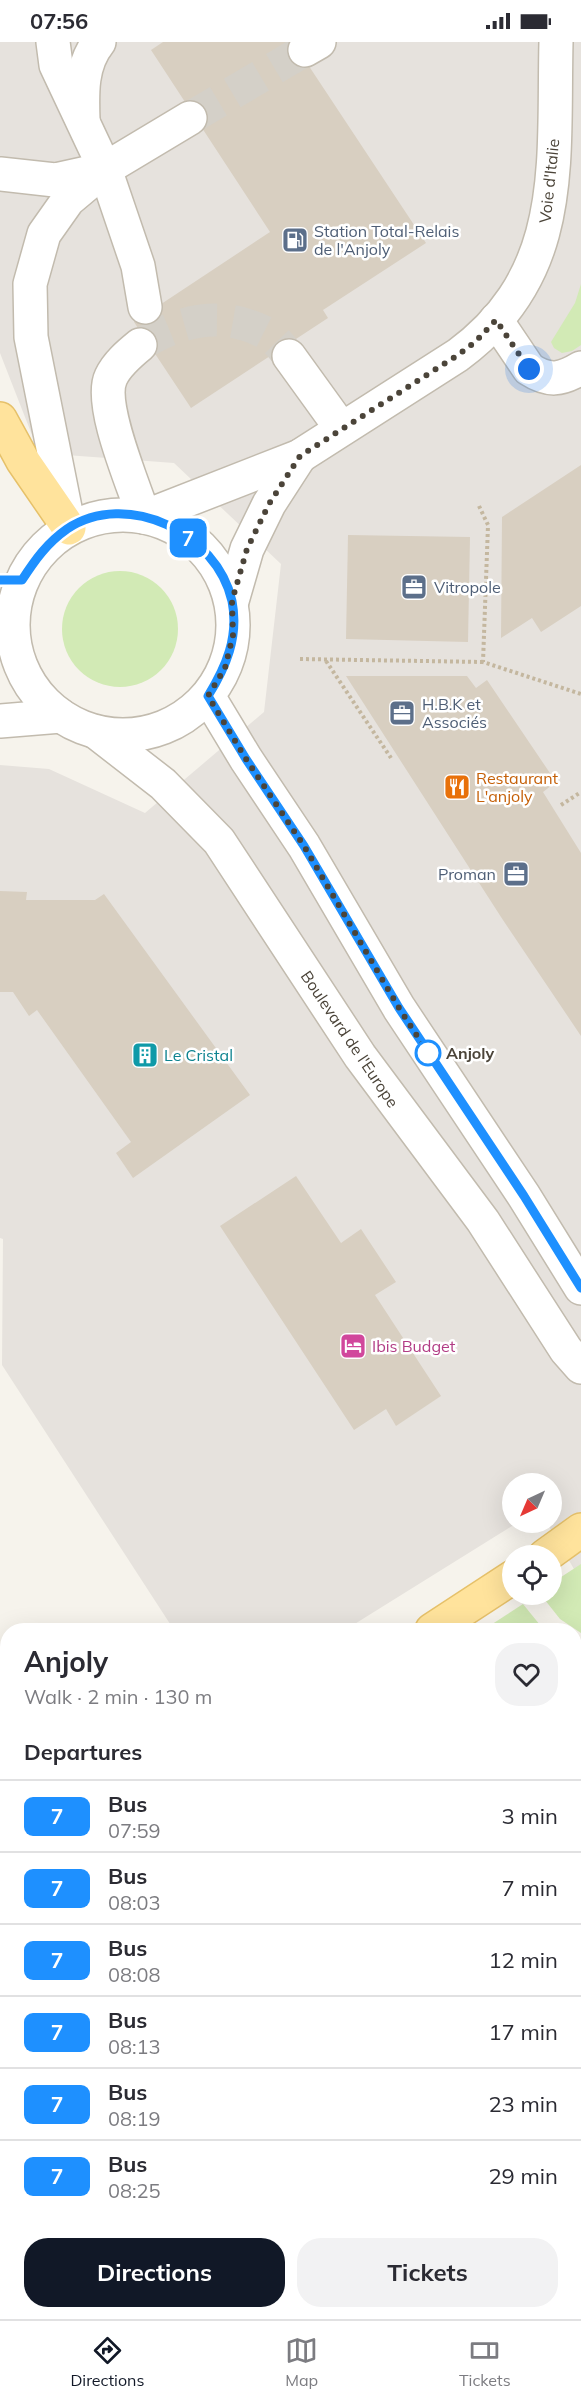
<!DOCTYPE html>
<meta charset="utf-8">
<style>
body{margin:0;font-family:Mulish,sans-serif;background:#f2f2f3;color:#2b2b33;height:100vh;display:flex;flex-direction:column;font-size:22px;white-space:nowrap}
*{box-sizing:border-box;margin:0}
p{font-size:20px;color:#7c7c81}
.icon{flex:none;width:33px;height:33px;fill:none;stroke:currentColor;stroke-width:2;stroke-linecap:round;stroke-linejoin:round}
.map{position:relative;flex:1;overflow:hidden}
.sheet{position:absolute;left:0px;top:1581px;width:582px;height:696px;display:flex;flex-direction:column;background:#fff;border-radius:24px 24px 0 0;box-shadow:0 6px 24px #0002}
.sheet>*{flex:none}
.badge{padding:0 12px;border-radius:9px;font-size:21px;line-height:39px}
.needle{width:39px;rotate:224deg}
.fabs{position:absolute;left:502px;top:1431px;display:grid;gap:12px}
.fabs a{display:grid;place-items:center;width:60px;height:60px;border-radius:50%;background:#fff;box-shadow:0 6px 24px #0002;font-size:30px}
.you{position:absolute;width:30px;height:30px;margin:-15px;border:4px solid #fff;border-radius:50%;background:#1a73e8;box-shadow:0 0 0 9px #1a73e833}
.map>.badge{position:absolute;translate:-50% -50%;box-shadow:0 0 0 3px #fff}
h2{padding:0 24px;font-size:22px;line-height:54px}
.round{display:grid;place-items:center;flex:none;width:63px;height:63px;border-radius:24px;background:#f2f2f3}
.headline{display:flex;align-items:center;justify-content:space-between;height:102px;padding:0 24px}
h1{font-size:28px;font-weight:700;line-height:45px}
.action{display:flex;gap:12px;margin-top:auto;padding:12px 24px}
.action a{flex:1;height:69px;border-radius:24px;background:#111827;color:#fff;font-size:24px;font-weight:700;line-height:69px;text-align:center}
.action a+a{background:#f2f2f3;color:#2b2b33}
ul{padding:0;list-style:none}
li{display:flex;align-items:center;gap:18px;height:72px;padding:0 24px;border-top:2px solid #e1e1e2}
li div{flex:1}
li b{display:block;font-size:22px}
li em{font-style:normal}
li .badge{min-width:66px;font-weight:700;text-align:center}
.status{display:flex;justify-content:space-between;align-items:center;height:42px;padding:0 30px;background:#fff;direction:ltr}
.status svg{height:16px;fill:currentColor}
.menu{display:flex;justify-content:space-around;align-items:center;height:84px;border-top:2px solid #e1e1e2;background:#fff;font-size:16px;color:#7c7c81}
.menu a{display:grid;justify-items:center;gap:3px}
.menu .selected{color:#111827}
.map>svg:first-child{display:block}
</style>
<div class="status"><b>07:56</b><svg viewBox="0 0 49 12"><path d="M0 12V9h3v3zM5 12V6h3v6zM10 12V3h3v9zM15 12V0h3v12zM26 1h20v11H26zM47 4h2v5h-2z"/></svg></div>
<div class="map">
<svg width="581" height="2277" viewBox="0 0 581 2277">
<rect width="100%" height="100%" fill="#f6f3ec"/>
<g fill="#e6e2dd">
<path d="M 0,0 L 581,0 L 581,1539 L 547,1481 L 552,1480 L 552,1442 L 513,1442 L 513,1480 L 517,1481 L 345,1588 L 174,1588 L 2,1323 L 3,1197 L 0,1196 L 0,723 L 49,727 L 145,771 L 264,670 L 281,522 L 174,421 L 39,411 L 0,311 Z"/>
<path d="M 575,1814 L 581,1814 L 581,2277 L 0,2277 L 0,2047 L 7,2041 L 8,2270 L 574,2270 Z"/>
</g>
<g fill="#d2eab5">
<path d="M 581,242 L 581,303 L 572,309 L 562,311 L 554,306 L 551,300 L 575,261 Z"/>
<circle cx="120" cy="587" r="58"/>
<path d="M 581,1522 L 581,1591 L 560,1577 L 541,1553 L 552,1552 L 552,1541 Z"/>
<path d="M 523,1562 L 544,1588 L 483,1588 Z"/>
<path d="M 574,1614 L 581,1619 L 581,1814 L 574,1814 Z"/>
<path d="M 7,1947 L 7,2041 L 0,2047 L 0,1955 Z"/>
</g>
<g fill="#d8cfc1">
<path d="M 163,0 L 293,0 L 426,201 L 323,268 L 328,276 L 191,366 L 134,280 L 270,190 L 151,8 Z"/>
<path d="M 581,423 L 581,564 L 541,590 L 532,576 L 501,596 L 502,475 Z"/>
<path d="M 348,493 L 470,495 L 468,600 L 346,597 Z"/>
<path d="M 346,634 L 467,634 L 476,646 L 487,638 L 556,740 L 543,750 L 581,811 L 581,994 L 501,875 Z"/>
<path d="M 0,849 L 27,850 L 26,858 L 95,858 L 104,852 L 250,1053 L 133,1136 L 116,1111 L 131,1100 L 37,968 L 29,974 L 13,950 L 0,950 Z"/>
<path d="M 296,1134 L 341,1201 L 361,1187 L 396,1240 L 375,1253 L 441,1354 L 396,1384 L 386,1367 L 354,1388 L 220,1184 Z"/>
<path d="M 581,1941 L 581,2277 L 376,2277 L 373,2270 L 574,2270 L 574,1943 Z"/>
</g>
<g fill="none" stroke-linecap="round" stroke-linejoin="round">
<g stroke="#d4d0c8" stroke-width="33" stroke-dasharray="33 16" stroke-linecap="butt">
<path d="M 190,76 L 305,8"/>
<path d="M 140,303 C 180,278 222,268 266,291 C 275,296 283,307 289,314"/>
</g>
<defs>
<g id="minor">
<path d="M 53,0 L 56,23 L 105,127 L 138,224 L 145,265"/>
<path d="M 305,8 L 319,0"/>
<path d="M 83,78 C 82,51 81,22 99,0"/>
<path d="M 0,132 L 55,138 L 105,127 L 190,76"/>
<path d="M 496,278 L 529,327 C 549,340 561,338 581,326"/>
<path d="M 140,303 C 129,312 117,322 111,335 C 98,362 134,444 144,475"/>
<path d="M 289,314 L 341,386"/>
<circle cx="123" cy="583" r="110"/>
<path d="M 144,475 L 300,414 L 458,313 C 568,232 553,122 556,0"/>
<path d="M 69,486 L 31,295 L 30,242 L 44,192 L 68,158 L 105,127"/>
<path d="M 232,559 L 247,507 L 269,462 L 300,414"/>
<path d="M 208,654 L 246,717 L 304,804 L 399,966 L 524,1154 L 581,1246"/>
<path d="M 0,679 L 61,674"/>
<path d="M 96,690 L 163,742 L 219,799 L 360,1014 L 483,1179 L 566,1308 L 581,1325"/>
<path d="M 574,1912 L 581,1912"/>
<path d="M 151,2270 L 153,2277"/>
</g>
<g id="major">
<path d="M 0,377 L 23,419 L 69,486"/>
<path d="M 545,1514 L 581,1488"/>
<path d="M 432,1588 L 513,1535"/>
<path d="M 0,1911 L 8,1903"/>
</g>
</defs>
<use href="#minor" stroke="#c2bbae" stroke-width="36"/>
<use href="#major" stroke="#e6c16a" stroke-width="36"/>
<g stroke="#c4b79f" stroke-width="4" stroke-dasharray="3 3" stroke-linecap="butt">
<path d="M 479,464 L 488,483 L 483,620 L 581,652"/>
<path d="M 300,617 L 483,620"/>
<path d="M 326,619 L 391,716"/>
<path d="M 561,763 L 581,750"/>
</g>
<use href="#minor" stroke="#fff" stroke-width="33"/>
<use href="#major" stroke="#ffe39c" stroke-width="33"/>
</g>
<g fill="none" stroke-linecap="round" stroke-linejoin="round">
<defs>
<path id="line" d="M 0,538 L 22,538 C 35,518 47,501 67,487 C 127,447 217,491 232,559 C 239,595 226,625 208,654 L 246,717 L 304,804 L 399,966 L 524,1154 L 581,1246"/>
</defs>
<use href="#line" stroke="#fff" stroke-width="14"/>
<use href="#line" stroke="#1e90ff" stroke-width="9"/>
<path stroke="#4b4439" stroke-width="6" stroke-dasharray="0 10.8" d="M 428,1011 L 399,966 L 304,804 L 246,717 L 208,654 L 225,626 L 233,593 L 232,559 L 247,507 L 269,462 L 300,414 L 458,313 L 475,300 L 496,278 L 529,327"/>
</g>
<defs>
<symbol id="fuel-square" viewBox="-11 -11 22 22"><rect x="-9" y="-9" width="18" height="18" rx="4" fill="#5c6f8a" stroke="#fff"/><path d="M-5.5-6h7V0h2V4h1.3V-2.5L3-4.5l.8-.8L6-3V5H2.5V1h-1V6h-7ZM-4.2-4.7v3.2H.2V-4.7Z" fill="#fff"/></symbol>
<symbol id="office-square" viewBox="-11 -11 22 22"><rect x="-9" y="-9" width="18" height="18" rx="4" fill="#5c6f8a" stroke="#fff"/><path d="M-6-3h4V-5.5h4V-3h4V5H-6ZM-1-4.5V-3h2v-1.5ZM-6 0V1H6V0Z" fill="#fff"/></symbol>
<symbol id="restaurant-square" viewBox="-11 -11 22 22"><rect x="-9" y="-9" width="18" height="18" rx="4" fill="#e8710a" stroke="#fff"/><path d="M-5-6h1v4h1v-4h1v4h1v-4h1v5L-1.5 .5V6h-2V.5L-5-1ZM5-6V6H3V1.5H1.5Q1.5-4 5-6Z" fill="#fff"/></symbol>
<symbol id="building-square" viewBox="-11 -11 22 22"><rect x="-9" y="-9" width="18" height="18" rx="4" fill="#0f9aa8" stroke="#fff"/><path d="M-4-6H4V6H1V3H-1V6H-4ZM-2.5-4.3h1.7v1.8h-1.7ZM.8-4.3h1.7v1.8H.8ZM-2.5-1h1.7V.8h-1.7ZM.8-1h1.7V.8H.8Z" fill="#fff"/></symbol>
<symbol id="hotel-square" viewBox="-11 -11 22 22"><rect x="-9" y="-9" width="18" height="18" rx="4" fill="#d1479c" stroke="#fff"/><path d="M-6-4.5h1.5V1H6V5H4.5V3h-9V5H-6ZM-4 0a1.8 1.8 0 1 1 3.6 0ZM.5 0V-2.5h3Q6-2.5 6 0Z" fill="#fff"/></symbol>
</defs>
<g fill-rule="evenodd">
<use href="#fuel-square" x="280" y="183" width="30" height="30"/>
<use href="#office-square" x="399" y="530" width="30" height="30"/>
<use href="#office-square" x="387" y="656" width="30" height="30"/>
<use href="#restaurant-square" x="442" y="730" width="30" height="30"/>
<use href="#office-square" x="501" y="817" width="30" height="30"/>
<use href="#building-square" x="130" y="998" width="30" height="30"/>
<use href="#hotel-square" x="338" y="1289" width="30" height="30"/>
</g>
<circle fill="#fff" stroke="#1e90ff" stroke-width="3" cx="428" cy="1011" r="12"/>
<g text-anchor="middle" stroke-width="5" stroke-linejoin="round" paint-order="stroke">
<g font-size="16" fill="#4b4439" stroke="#fff">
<text transform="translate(549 139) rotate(-84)" y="6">Voie d'Italie</text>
<text transform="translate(350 997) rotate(56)" y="6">Boulevard de l'Europe</text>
</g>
<g font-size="16" fill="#4e5e75" stroke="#fff" text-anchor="start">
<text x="314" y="195">Station Total-Relais<tspan x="314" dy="18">de l'Anjoly</tspan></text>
<text x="434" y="551">Vitropole</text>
<text x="422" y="668">H.B.K et<tspan x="422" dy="18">Associés</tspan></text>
<text x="496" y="838" text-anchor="end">Proman</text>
</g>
<g font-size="16" fill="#c56008" stroke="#fff" text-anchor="start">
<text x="476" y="742">Restaurant<tspan x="476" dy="18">L'anjoly</tspan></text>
</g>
<g font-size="16" font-weight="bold" fill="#4b4439" stroke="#fff" text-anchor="start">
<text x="446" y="1017">Anjoly</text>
</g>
<g font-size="16" fill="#0d838f" stroke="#fff" text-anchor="start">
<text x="164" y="1019">Le Cristal</text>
</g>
<g font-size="16" fill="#b23c85" stroke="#fff" text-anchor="start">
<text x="372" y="1310">Ibis Budget</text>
</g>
</g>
</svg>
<div class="fabs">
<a><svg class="needle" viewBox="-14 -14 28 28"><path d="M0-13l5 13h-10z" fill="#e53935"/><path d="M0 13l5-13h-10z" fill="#7c7c81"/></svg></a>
<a><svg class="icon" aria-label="locate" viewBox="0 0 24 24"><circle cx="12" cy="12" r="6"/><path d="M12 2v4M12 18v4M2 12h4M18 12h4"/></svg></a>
</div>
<div class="you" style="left:529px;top:327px"></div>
<b class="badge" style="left:188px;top:496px;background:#1e90ff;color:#fff">7</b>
<section class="sheet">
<div class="headline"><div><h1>Anjoly</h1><p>Walk · 2 min · 130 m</p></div><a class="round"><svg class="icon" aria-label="heart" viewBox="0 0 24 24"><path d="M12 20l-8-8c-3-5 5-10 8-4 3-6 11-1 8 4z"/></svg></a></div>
<h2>Departures</h2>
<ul>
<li><span class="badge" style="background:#1e90ff;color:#fff">7</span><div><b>Bus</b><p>07:59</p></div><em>3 min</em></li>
<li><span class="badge" style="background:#1e90ff;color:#fff">7</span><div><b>Bus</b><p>08:03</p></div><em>7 min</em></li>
<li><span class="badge" style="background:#1e90ff;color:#fff">7</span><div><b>Bus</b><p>08:08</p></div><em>12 min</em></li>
<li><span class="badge" style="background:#1e90ff;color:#fff">7</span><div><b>Bus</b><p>08:13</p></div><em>17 min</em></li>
<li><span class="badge" style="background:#1e90ff;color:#fff">7</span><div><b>Bus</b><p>08:19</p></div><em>23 min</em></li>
<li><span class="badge" style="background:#1e90ff;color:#fff">7</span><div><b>Bus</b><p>08:25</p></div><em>29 min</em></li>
</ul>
<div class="action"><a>Directions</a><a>Tickets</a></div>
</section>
</div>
<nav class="menu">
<a class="selected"><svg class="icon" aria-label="directions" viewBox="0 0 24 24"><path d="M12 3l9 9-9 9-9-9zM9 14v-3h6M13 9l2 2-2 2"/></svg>Directions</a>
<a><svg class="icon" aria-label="map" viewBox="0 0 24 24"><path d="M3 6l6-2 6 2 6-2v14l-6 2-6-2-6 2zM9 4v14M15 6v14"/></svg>Map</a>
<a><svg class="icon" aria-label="tickets" viewBox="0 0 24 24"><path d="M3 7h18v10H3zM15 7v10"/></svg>Tickets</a>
</nav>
